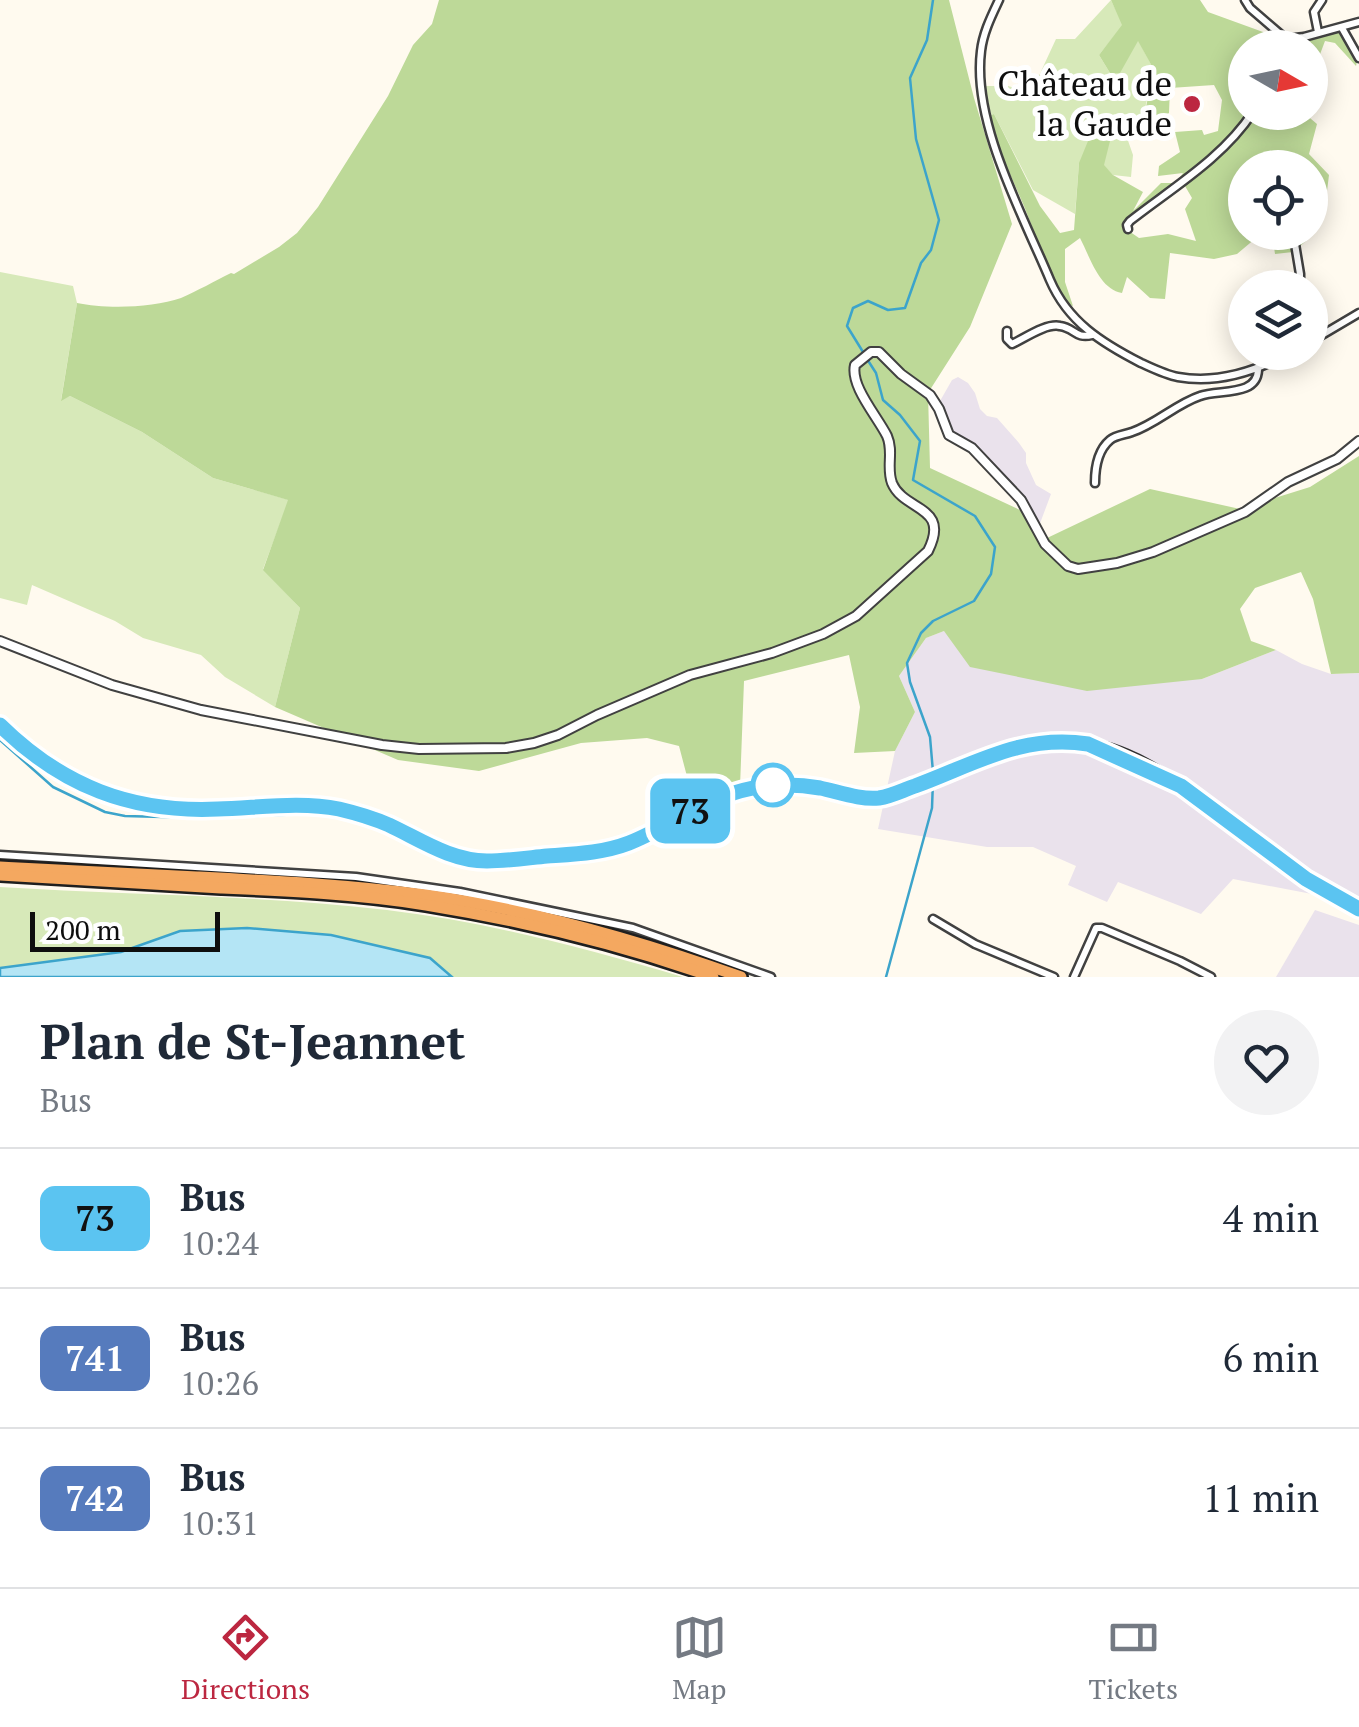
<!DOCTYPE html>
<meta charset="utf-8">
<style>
body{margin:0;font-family:"PT Serif",serif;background:#f2f2f3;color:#1f2937;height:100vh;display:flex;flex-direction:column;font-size:38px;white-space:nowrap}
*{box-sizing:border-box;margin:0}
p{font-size:32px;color:#747a83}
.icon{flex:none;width:55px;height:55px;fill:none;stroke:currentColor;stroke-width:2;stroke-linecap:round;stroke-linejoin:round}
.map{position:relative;height:977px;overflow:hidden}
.details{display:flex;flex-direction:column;background:#fff;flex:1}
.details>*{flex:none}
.badge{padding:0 20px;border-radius:15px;font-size:35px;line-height:65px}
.needle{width:65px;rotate:99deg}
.tools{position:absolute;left:1228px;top:30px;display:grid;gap:20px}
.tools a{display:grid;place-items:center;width:100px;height:100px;border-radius:50%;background:#fff;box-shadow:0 5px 25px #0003;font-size:50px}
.scale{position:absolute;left:30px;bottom:25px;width:190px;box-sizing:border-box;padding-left:10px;border:5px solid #0e0e0e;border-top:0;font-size:28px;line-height:35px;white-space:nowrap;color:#0e0e0e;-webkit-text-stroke:8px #fff;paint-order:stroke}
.map>.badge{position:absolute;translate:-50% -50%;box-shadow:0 0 0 5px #fff}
.round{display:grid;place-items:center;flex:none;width:105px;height:105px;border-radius:52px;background:#f2f2f3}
.headline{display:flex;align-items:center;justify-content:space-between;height:170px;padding:0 40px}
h1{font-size:48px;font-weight:600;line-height:75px}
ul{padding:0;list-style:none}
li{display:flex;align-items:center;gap:30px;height:140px;padding:0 40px;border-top:2px solid #e0e1e3}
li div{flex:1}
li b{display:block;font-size:38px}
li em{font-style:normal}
li .badge{min-width:110px;font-weight:700;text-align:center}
.dock{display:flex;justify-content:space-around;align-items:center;height:140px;border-top:2px solid #e0e1e3;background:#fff;font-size:28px;color:#747a83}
.dock a{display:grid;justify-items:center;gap:5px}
.dock .active{color:#bc2740}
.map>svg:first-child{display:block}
</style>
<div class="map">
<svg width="1359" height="977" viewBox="0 0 1359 977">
<rect width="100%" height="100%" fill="#fffaef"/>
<g fill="#eae2ec">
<path d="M 958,377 L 968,383 L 975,393 L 980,409 L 987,416 L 997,418 L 1019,443 L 1026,453 L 1026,463 L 1036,485 L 1051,494 L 1039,526 L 1026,504 L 950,431 L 940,401 L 952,380 Z"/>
<path d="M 944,631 L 1202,679 L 1276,650 L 1302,664 L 1331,674 L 1359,673 L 1359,903 L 1233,879 L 1201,914 L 1118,882 L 1107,902 L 1068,885 L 1076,866 L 1033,847 L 987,847 L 878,829 L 895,751 L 915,712 L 899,676 L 926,638 Z"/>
<path d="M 1315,910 L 1359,925 L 1359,977 L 1276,977 Z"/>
</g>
<g fill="#d7e9b9">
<path d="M 1111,0 L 1123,25 L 1099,55 L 1110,73 L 1138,40 L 1154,70 L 1139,134 L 1125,132 L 1133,155 L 1131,177 L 1113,175 L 1103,165 L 1079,163 L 1075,214 L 1033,190 L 994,114 L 991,115 L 985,86 L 1008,86 L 1031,93 L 1056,39 L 1075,39 Z"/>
<path d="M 0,272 L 73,286 L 77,303 L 61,400 L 70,396 L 142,432 L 213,478 L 289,500 L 263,569 L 300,608 L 275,707 L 225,677 L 201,655 L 143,638 L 115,621 L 32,585 L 27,605 L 0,598 Z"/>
<path d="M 0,887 C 129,895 258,895 387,910 C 488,922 585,948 683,977 L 452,977 L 430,958 L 180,931 L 121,952 L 0,968 Z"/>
</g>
<g fill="#bdd998" fill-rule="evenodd">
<path d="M 439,0 L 949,0 L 974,98 L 1012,224 L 970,327 L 928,393 L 930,468 L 1020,510 L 1045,539 L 1150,489 L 1240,509 L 1310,487 L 1359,456 L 1359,673 L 1331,674 L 1313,599 L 1301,572 L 1255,588 L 1240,609 L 1251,641 L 1276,650 L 1202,679 L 1087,691 L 970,667 L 944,631 L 926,638 L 899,676 L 915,712 L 895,751 L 854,753 L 860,707 L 849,655 L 744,681 L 740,787 L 694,803 L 679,746 L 647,738 L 581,743 L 479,771 L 398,760 L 275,707 L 300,608 L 263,570 L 288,500 L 213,478 L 142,432 L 70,396 L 61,401 L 77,303 C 105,309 153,308 181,298 C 197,291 215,281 231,273 L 234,274 L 279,247 L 297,233 L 318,207 L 388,96 L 413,45 L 432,24 Z"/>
<path d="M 1111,0 L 1200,0 L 1208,12 L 1285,40 L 1303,42 L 1323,33 L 1342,30 L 1358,58 L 1356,66 L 1335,43 L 1325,41 L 1316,65 L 1310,66 L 1310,48 L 1245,48 L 1245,112 L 1304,113 L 1317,124 L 1309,154 L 1329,175 L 1327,191 L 1321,197 L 1310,191 L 1310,168 L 1245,168 L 1245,232 L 1255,233 L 1256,238 L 1237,254 L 1214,259 L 1170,253 L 1165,299 L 1150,298 L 1127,277 L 1122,293 C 1099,289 1090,257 1080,238 L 1065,249 L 1065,282 L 1073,306 L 1068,304 L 1051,276 L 1024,206 L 995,140 L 991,115 L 994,114 L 1040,206 L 1060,233 L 1074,230 L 1079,163 L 1095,124 L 1113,129 L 1104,165 L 1113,175 L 1143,192 L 1133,211 L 1161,183 L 1176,183 L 1183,173 L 1158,176 L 1159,166 L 1180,152 L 1175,132 L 1202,130 L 1204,135 L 1218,131 L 1222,100 L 1214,85 L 1170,88 L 1169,113 L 1155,123 L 1144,116 L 1154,70 L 1138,41 L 1120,73 L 1110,73 L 1099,55 L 1122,25 ZM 1185,186 L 1192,198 L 1185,209 L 1196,241 L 1168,234 L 1139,238 L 1123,227 L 1130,215 Z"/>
<path d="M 1272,233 L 1304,233 L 1306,241 L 1293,252 L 1275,254 Z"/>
</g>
<path fill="#b4e5f5" stroke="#3ca4cb" stroke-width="2.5" d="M 247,928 L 331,935 L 430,958 L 452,977 L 0,977 L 0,968 L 121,952 L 180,931 Z"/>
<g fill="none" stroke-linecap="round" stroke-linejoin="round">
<g stroke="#3ca4cb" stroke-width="2.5">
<path d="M 863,352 L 847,326 L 853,308 L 868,301 L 888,310 L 905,308 L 921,263 L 931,250 L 939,220 L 916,139 L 910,78 L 927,40 L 933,0"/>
<path d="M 867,359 L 876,373 L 883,400 L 900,415 L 920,441 L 913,480 L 975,516 L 995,547 L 991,574 L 974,601 L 933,621 L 921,633 L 907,663 L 910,682 L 930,737 L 933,772"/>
<path d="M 0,740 L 53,787 L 105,812 L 125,816 L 201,818 L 306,814"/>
<path d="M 886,977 L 932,808 L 933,780"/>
</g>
<defs>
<g id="minor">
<path d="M 999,0 C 991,17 983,33 981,51 C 972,123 1023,215 1050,280 C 1068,322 1102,343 1141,363 C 1152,368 1166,375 1178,377 C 1217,384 1257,371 1291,352"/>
<path d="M 1245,0 L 1250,8 L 1286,39 L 1304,37 L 1359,22"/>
<path d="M 1342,28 L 1359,58"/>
<path d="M 1318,32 L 1314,12 L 1322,0"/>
<path d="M 1282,48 L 1290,45 L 1294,40"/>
<path d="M 1128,229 L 1127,225 L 1130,221 C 1172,188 1223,158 1253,112"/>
<path d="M 1293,232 L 1300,274 L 1300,288"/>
<path d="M 1007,331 L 1007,339 L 1012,344 C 1025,338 1046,323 1060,326 C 1075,328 1075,339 1092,335"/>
<path d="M 1310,342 L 1359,313"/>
<path d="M 1095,483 C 1095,468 1098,450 1110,440 C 1116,435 1124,435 1132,432 C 1156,424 1176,404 1200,396 C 1219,389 1257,397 1258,370"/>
<path d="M 0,855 L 356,877 L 460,892 L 633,928 L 771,977"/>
<path d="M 933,919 L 975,944 L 1054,977"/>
<path d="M 1074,977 L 1096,928 L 1102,928 L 1180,961 L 1211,977"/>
</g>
<path id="tertiary" d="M 0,641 L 112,685 L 201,710 L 382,745 L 419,749 L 506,748 L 534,743 L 558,735 L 597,715 L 690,675 L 772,653 L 823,634 L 856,616 L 928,551 C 951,505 904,512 892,483 C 886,467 894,452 887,436 C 877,416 850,386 855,365 L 871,352 L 879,352 L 901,374 L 930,395 L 939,409 L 949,435 L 972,448 L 1021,500 L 1045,544 L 1068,566 L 1078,569 L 1117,563 L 1153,552 L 1245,512 L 1288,482 L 1337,459 L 1359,441"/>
<g id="secondary">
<path d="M 0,725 C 60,784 127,810 211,809 C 246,809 282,804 317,806 C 373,810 408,843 458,857 C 495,867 555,856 593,852 C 645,846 683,808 732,793 C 761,784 791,782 821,788 C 840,792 861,801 881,798 C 893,796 905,790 916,785 C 969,766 1017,737 1075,742 C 1128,747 1168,777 1209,807 C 1257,843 1305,883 1359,909"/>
<path d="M 1109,754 L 1154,774"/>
</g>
<g id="trunk">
<path d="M 0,867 C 66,870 132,874 197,877 C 273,881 350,885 425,895 C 533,910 638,940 741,977"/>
<path d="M 0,875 C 74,879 147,884 221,888 C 289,891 358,894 426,905 C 524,921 620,944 713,977"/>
</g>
</defs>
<use href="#minor" stroke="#414141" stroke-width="11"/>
<use href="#tertiary" stroke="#414141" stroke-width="12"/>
<use href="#secondary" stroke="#303030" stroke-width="14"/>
<use href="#trunk" stroke="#1f1f1f" stroke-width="16"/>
<use href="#minor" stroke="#fff" stroke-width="6"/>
<use href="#tertiary" stroke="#fff" stroke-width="8"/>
<use href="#secondary" stroke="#feeaab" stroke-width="9"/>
<use href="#trunk" stroke="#f4a860" stroke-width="11"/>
</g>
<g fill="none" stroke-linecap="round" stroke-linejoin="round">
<defs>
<path id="line" d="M 0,725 C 62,786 131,813 218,809 C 257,808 300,801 339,809 C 356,813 373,818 389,825 C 421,840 451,861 487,861 C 507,861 527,858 547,856 C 575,854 603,853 629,843 C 674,825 703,798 753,788 C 775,784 798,784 820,788 C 839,792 860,800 879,798 C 892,796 903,790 915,786 C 975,764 1021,734 1088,744 L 1181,786 L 1306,879 L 1359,909"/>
</defs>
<use href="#line" stroke="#fff" stroke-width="22"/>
<use href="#line" stroke="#5bc4f1" stroke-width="15"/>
</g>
<circle fill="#bc2740" stroke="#fff" stroke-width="4" cx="1192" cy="104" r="10"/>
<circle fill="#fff" stroke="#5bc4f1" stroke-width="5" cx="773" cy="785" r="20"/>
<g text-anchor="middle" stroke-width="10" stroke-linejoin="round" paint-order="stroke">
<g font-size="35" fill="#0e0e0e" stroke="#fff" text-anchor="end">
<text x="1172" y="96">Château de<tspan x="1172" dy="40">la Gaude</tspan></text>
</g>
</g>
</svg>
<div class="tools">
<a><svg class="needle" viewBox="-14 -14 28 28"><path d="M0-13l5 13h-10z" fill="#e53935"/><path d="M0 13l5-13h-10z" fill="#747a83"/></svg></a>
<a><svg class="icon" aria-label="locate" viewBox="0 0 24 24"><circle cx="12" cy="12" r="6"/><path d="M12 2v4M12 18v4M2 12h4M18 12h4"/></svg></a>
<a><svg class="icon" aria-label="layers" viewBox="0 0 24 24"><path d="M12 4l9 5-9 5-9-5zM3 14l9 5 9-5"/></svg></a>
</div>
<div class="scale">200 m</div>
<b class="badge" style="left:690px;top:811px;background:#5bc4f1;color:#111">73</b>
</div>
<section class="details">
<div class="headline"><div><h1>Plan de St-Jeannet</h1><p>Bus</p></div><a class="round"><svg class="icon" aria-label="heart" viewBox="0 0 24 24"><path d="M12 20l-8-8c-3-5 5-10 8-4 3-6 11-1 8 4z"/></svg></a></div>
<ul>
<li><span class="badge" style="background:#5bc4f1;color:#111">73</span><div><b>Bus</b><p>10:24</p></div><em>4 min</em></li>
<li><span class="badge" style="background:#567bbd;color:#fff">741</span><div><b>Bus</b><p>10:26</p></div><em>6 min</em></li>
<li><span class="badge" style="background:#567bbd;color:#fff">742</span><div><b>Bus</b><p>10:31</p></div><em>11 min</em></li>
</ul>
</section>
<nav class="dock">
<a class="active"><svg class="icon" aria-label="directions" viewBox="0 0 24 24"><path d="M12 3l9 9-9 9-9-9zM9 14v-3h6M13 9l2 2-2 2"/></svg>Directions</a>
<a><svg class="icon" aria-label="map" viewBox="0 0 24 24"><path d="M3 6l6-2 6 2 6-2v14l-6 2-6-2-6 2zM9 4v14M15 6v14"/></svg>Map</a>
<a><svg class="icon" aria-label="tickets" viewBox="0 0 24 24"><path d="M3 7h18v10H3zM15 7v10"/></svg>Tickets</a>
</nav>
